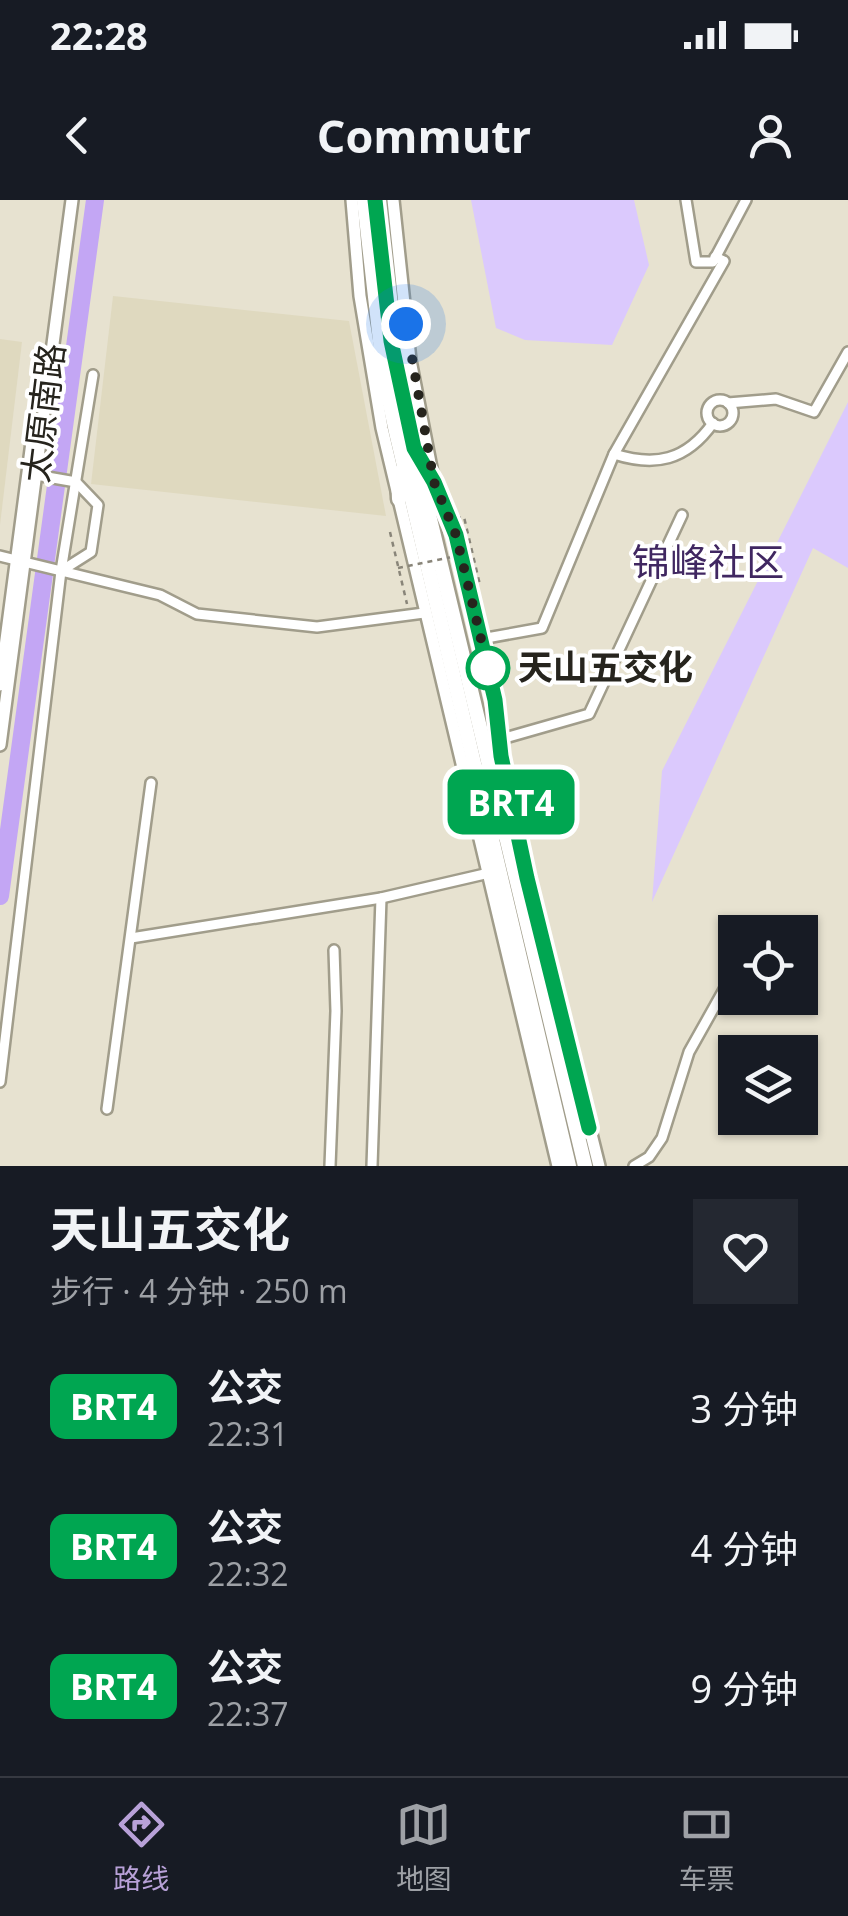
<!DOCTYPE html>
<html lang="zh">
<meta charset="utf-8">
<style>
body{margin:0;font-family:"Open Sans","Noto Sans SC",sans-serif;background:#242831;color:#f1f3f6;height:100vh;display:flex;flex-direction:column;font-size:38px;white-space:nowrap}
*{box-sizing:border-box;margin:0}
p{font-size:32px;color:#9ea1a6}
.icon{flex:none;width:55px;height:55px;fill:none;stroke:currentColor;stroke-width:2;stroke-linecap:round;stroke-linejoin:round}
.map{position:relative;height:966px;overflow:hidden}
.drawer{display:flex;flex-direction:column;background:#171b24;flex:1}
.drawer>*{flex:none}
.badge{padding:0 20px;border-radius:15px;font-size:35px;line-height:65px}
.controls{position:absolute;left:718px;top:715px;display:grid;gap:20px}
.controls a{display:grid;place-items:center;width:100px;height:100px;border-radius:0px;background:#171b24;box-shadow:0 2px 8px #0004;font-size:50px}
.you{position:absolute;width:50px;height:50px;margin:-25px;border:8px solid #fff;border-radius:50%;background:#1a73e8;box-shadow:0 0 0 15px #1a73e833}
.map>.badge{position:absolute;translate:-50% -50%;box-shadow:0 0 0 5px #fff}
.round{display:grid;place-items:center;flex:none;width:105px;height:105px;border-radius:0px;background:#242831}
.summary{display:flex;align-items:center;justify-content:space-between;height:170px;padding:0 50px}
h1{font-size:48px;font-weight:700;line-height:75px}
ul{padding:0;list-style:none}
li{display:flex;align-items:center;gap:30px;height:140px;padding:0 50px}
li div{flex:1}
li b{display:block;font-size:38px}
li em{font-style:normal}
li .badge{min-width:110px;font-weight:700;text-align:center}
.status{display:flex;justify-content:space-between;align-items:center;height:70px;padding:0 50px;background:#171b24;direction:ltr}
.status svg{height:28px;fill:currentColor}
header{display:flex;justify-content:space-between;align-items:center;height:130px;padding:0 50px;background:#171b24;font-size:45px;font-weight:700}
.tab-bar{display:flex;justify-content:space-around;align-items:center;height:140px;border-top:2px solid #363941;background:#171b24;font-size:28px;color:#9ea1a6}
.tab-bar a{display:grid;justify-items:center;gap:5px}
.tab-bar .current{color:#b8a1d8}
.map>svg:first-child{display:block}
</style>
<div class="status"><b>22:28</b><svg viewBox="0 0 49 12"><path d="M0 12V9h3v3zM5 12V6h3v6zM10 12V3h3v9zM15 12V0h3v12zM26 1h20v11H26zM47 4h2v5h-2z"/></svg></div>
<header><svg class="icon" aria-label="back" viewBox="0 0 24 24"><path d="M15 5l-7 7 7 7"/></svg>Commutr<svg class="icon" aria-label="person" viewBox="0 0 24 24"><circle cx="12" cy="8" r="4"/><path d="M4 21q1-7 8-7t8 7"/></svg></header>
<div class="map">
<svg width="848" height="966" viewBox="0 0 848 966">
<rect width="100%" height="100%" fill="#e7e2d0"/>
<g fill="#dfd9bf">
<path d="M 113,96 L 349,121 L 386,316 L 91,284 Z"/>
<path d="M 0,139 L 22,142 L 0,325 Z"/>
</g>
<g fill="#dbc9fd">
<path d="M 471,0 L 634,0 L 649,65 L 612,145 L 525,140 L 496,128 Z"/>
<path d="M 848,202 L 848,368 L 813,348 L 652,702 L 662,571 Z"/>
</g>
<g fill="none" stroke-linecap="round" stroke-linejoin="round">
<path stroke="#c3a6f4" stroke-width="18" d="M 0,696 L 95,0"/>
<defs>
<g id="minor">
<path d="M 686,0 L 696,62 L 713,62 L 746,0"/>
<circle cx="720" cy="213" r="13"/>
<path d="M 728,203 L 776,199 L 814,212 L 848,152"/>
<path d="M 614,254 C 655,267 686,261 713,223"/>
<path d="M 36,275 L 76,282 L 98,305 L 91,352 L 61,371"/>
<path d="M 0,356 L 160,395 L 197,414 L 317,427 L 424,413"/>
<path d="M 481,439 L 542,428 L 614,254 L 724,61 L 715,57"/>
<path d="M 498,540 L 589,514 L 682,315"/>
<path d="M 131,738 L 381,698 L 489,673"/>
<path d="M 800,784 L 801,785"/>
<path d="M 0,882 L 61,371 L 93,175"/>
<path d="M 107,909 L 151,583"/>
<path d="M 330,966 L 336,811 L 334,750"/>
<path d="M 372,966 L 381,698"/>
<path d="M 634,966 L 649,957 L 662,938 L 689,852 L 735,770"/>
</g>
<g id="major">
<path d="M 352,0 L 360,96 L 382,228 L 558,966"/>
<path d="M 393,0 L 410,160 L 432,273"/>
<path d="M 418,256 L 455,335 L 495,500 L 501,555 L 527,677 L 599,966"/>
<path d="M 0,485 L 34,227"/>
<path d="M 0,545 L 72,0"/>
</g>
<g id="highway">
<path d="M 364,0 L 384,176 L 396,232 L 569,966"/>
<path d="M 375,0 L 391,141 L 413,248 L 585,966"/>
<path d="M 398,273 L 399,299"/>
</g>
</defs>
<use href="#minor" stroke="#a19d8b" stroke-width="14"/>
<use href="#major" stroke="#a19d8b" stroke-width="16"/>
<use href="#highway" stroke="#a19d8b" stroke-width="19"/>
<g stroke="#898579" stroke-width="2.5" stroke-dasharray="5 5" stroke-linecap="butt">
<path d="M 456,318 L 464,317 L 480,385"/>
<path d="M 390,332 L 407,404"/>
</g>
<use href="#minor" stroke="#fff" stroke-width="9"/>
<use href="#major" stroke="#fff" stroke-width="11"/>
<use href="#highway" stroke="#fff" stroke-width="14"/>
<path stroke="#898579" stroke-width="2.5" stroke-dasharray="5 5" stroke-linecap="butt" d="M 398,368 L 471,353"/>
</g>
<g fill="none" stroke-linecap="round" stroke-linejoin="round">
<defs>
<path id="line" d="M 375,0 L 391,141 L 414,248 L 434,282 L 456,335 L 495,500 L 501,556 L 527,678 L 589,928"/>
</defs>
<use href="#line" stroke="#fff" stroke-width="22"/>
<use href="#line" stroke="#00a651" stroke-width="15"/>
<path stroke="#26241d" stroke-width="10" stroke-dasharray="0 18" d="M 406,124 L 434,282 L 456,335 L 488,468"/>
</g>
<circle fill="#fff" stroke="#00a651" stroke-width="5" cx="488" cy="468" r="20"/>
<g text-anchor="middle" stroke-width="8" stroke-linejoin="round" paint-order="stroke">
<g font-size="35" fill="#26241d" stroke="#fff">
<text transform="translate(44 213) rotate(-83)" y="12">太原南路</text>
</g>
<g font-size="35" font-weight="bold" fill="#26241d" stroke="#fff" text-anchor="start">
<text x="518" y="480">天山五交化</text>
</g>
<g font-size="38" fill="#402761" stroke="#fff">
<text x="708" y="376">锦峰社区</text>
</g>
</g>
</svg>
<div class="controls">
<a><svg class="icon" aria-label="locate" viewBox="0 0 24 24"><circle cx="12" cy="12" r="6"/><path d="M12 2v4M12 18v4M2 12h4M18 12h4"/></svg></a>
<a><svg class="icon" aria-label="layers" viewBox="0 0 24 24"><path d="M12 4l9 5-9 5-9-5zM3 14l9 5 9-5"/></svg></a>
</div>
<div class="you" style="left:406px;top:124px"></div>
<b class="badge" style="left:511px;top:602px;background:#00a651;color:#fff">BRT4</b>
</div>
<section class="drawer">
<div class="summary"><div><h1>天山五交化</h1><p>步行 · 4 分钟 · 250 m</p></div><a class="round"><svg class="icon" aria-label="heart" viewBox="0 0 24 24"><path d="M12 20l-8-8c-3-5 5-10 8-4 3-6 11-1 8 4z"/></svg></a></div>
<ul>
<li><span class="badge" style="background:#00a651;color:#fff">BRT4</span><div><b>公交</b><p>22:31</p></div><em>3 分钟</em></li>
<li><span class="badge" style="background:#00a651;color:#fff">BRT4</span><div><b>公交</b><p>22:32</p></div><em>4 分钟</em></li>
<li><span class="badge" style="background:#00a651;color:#fff">BRT4</span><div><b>公交</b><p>22:37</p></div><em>9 分钟</em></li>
</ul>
</section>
<nav class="tab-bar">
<a class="current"><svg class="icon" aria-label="directions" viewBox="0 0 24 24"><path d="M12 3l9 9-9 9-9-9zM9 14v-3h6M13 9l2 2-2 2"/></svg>路线</a>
<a><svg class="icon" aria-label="map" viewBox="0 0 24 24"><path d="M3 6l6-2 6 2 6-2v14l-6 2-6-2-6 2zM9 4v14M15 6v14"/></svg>地图</a>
<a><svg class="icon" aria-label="tickets" viewBox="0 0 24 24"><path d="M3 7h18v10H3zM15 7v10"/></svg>车票</a>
</nav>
